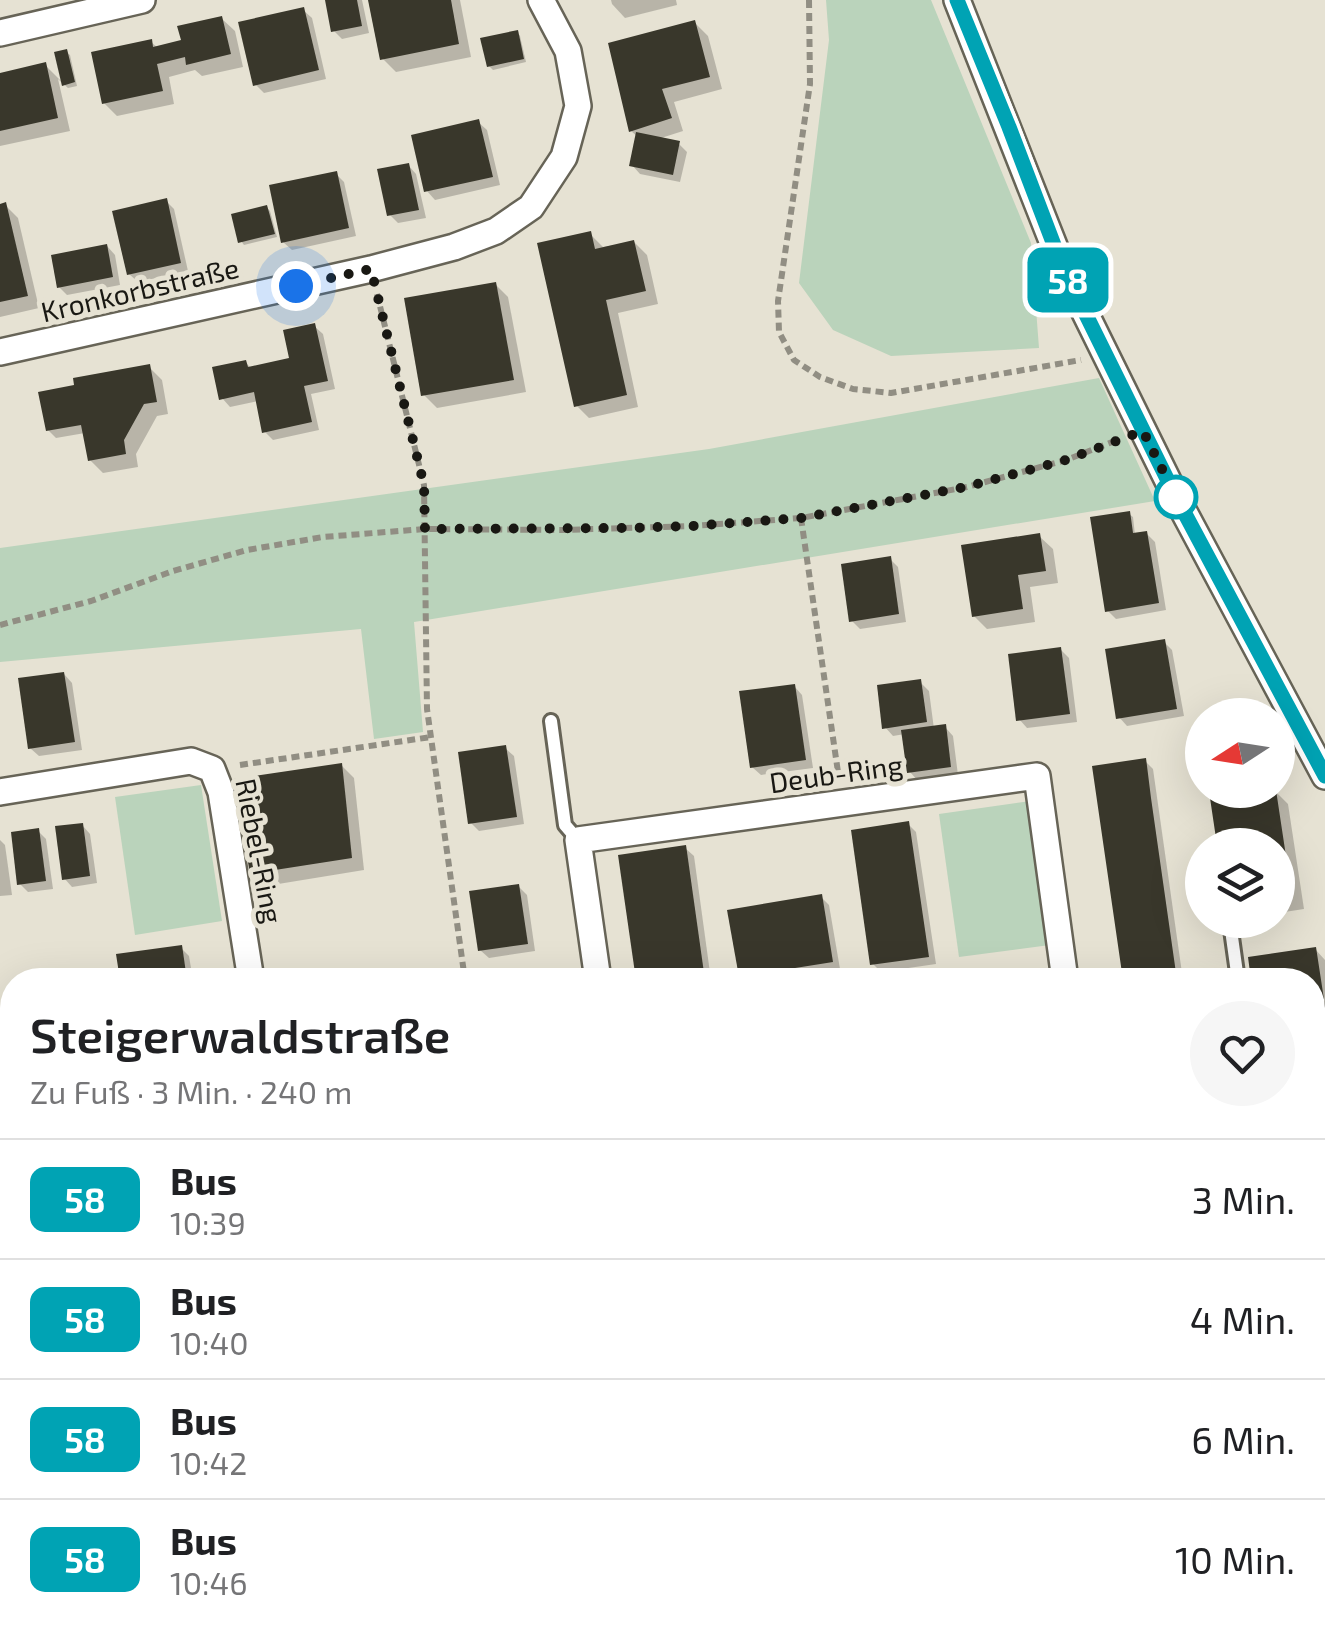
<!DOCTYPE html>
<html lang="de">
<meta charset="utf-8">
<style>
body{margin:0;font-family:"Exo 2",sans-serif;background:#f6f6f6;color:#202124;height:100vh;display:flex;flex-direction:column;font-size:38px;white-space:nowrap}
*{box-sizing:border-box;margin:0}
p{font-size:32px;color:#757577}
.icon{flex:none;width:55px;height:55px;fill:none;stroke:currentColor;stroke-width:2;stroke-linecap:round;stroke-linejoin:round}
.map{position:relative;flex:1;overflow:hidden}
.details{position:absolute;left:0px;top:968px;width:1325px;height:672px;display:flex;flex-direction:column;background:#fff;border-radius:40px 40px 0 0;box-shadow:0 10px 40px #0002}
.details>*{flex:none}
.badge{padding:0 20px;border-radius:15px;font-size:35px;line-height:65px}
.needle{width:65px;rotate:258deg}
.tools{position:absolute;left:1185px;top:698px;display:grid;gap:20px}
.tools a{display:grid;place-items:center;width:110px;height:110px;border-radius:50%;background:#fff;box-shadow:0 10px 40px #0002;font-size:50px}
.you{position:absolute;width:50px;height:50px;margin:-25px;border:8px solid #fff;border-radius:50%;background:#1a73e8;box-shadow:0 0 0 15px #1a73e833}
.map>.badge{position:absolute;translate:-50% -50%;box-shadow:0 0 0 5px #fff}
.round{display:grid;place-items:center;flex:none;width:105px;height:105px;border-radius:52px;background:#f6f6f6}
.summary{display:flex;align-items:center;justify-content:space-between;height:170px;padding:0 30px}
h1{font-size:48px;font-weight:600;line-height:75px}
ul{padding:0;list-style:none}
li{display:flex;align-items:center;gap:30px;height:120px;padding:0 30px;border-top:2px solid #e0e0e0}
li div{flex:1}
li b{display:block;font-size:38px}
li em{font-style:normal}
li .badge{min-width:110px;font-weight:700;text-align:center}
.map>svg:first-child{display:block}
</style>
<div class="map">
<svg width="1325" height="1639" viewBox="0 0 1325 1639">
<rect width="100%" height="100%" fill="#e6e2d3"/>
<g fill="#bad3bb">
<path d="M 826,0 L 931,0 L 1031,243 L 1039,348 L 891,356 L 833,330 L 799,283 L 829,40 Z"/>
<path d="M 1099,378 L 1155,501 L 414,622 L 423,732 L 374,739 L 361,629 L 0,662 L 0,548 L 709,449 Z"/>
<path d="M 201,785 L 222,921 L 135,935 L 115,797 Z"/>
<path d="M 1031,801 L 1050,945 L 959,957 L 939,814 Z"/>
</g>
<g fill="#0003">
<path d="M 327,0 L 362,0 L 369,33 L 342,39 L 333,30 Z"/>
<path d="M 371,0 L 460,0 L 471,57 L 396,72 L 383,59 Z"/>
<path d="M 611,0 L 676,0 L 677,5 L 625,18 L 612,4 Z"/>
<path d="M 303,10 L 312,18 L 326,79 L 264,93 L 255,84 Z"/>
<path d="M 221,18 L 235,31 L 243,67 L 202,76 L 195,70 L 169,77 L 174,104 L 117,116 L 104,103 L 151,42 L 158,48 L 183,42 Z"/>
<path d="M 695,23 L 708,36 L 722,89 L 674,102 L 683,131 L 658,139 L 678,143 L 687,152 L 680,182 L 640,174 L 632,165 L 638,137 L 631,131 Z"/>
<path d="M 517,32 L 520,36 L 526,62 L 493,70 L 489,66 Z"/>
<path d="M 66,52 L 70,55 L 77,86 L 68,88 L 58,79 L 70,131 L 0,146 L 0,75 L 45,65 L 64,84 Z"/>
<path d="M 478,122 L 487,130 L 500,185 L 435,200 L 427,191 Z"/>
<path d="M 408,165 L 416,174 L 426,218 L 398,223 L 390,215 Z"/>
<path d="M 336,174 L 344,182 L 356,236 L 292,250 L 283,242 Z"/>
<path d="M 166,201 L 174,209 L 188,271 L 138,282 L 129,274 Z"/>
<path d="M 5,205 L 18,218 L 39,308 L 0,317 L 0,206 Z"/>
<path d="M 267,208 L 270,211 L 277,237 L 244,245 L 241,241 Z"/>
<path d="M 590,234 L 603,247 L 634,242 L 647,255 L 658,304 L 618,313 L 638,407 L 589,418 L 576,405 Z"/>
<path d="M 107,246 L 115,255 L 120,285 L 67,295 L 59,287 Z"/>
<path d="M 495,284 L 508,297 L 526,392 L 437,408 L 424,395 Z"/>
<path d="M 314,326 L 323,334 L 335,389 L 311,394 L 319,430 L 273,440 L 265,432 L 258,401 L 230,407 L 222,398 L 245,362 L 252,369 L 292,360 Z"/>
<path d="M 149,367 L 162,380 L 168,414 L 157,416 L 136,454 L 138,467 L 103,473 L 90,460 L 85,433 L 56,438 L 48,430 Z"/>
<path d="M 1129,514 L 1133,517 L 1135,535 L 1146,533 L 1155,542 L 1166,610 L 1116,619 L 1108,611 Z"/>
<path d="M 1039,536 L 1053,549 L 1058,583 L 1030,587 L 1035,622 L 987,629 L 974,616 Z"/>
<path d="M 890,559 L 898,567 L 906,622 L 860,629 L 851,620 Z"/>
<path d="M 1164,642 L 1172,650 L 1184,716 L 1127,726 L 1119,717 Z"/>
<path d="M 1060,649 L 1069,658 L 1077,722 L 1027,728 L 1019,719 Z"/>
<path d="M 64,674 L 72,683 L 82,750 L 39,756 L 30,748 Z"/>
<path d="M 920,682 L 929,691 L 934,729 L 945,727 L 953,736 L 958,775 L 918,781 L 910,772 L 905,734 L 893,736 L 885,727 Z"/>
<path d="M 794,686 L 802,695 L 813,768 L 761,775 L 752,767 Z"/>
<path d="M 505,748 L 514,756 L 524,824 L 479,831 L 471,823 Z"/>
<path d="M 1145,761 L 1153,769 L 1183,980 L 1125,980 Z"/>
<path d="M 341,765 L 354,778 L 364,870 L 266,886 L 252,873 Z"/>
<path d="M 1275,791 L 1288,804 L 1304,909 L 1278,913 L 1278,845 L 1219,845 Z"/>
<path d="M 908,824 L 916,832 L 936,964 L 881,972 L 873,964 Z"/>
<path d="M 82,825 L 90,834 L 97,883 L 72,887 L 64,878 Z"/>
<path d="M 38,831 L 46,839 L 53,889 L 28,892 L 20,884 Z"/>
<path d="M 0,840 L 5,845 L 12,895 L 0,896 Z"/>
<path d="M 685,848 L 694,856 L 711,980 L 639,980 Z"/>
<path d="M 518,886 L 527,895 L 535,951 L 489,958 L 480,950 Z"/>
<path d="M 821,897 L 829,905 L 840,969 L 776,980 L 745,980 L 741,976 Z"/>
<path d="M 181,948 L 189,956 L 193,980 L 122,980 Z"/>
<path d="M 1315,949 L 1325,960 L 1325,1070 L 1312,1072 L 1312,980 L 1254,980 Z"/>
<path d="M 12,1166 L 12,1235 L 6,1236 L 0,1230 L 0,1168 Z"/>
<path d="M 1312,1166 L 1325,1167 L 1325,1258 L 1312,1258 Z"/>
<path d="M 12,1291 L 12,1405 L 7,1406 L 0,1398 L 0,1293 Z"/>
<path d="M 0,1609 L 4,1609 L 12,1617 L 15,1639 L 0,1639 Z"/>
<path d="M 63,1628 L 87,1628 L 88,1639 L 65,1639 Z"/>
</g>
<g fill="#39372b">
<path d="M 325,0 L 357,0 L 362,26 L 331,32 Z"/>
<path d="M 368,0 L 451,0 L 459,44 L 380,60 Z"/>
<path d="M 304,7 L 319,70 L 253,86 L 238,22 Z"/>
<path d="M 222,16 L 231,54 L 186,65 L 185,57 L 157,64 L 163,91 L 102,104 L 91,52 L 152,39 L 153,47 L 181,40 L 177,26 Z"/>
<path d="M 695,20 L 710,77 L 662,89 L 672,118 L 629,132 L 608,43 Z"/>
<path d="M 518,30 L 524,59 L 487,67 L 480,38 Z"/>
<path d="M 67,49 L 75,82 L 62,86 L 54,52 Z"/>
<path d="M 46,62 L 58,118 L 0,131 L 0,73 Z"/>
<path d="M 479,119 L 493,177 L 424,192 L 411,135 Z"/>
<path d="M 636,132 L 680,141 L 673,175 L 629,166 Z"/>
<path d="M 409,163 L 419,210 L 387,216 L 377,169 Z"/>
<path d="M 337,171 L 349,228 L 281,243 L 269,185 Z"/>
<path d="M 167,198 L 181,263 L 127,275 L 112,211 Z"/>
<path d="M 6,202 L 28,296 L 0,302 L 0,204 Z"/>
<path d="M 267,205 L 275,234 L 238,243 L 231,214 Z"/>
<path d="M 591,231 L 595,249 L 634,240 L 646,291 L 606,300 L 627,395 L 574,407 L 537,243 Z"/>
<path d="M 107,244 L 113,277 L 57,288 L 51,255 Z"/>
<path d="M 496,282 L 514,380 L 421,396 L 404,298 Z"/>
<path d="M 315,323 L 328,381 L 304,386 L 312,422 L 262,433 L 254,392 L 219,400 L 212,367 L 246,360 L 248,367 L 289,358 L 283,330 Z"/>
<path d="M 150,364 L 157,402 L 144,404 L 124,440 L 126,454 L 88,461 L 81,425 L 46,431 L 38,392 L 74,385 L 73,378 Z"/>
<path d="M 1130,511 L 1133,533 L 1147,531 L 1159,603 L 1105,612 L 1090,517 Z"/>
<path d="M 1040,533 L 1046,571 L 1018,575 L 1023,609 L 972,617 L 961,545 Z"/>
<path d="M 891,556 L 899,614 L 849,622 L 841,564 Z"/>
<path d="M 1165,639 L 1177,709 L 1116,719 L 1105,649 Z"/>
<path d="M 1061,647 L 1070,714 L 1016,721 L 1008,654 Z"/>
<path d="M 64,672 L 75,742 L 28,749 L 18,678 Z"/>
<path d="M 921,679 L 927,722 L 882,729 L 877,685 Z"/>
<path d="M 795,684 L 806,760 L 750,768 L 739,691 Z"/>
<path d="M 946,724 L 951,767 L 907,773 L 901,730 Z"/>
<path d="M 506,745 L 517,817 L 468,824 L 458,752 Z"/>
<path d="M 1146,758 L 1151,798 L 1177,980 L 1123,980 L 1092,766 Z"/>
<path d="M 342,763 L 352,858 L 250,874 L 234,779 Z"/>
<path d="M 1264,790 L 1276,790 L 1292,896 L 1278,899 L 1278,845 L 1217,845 L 1210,798 Z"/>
<path d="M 909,821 L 929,957 L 870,965 L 851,830 Z"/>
<path d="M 83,823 L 90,876 L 62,880 L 55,826 Z"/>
<path d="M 39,828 L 46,881 L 17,885 L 11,832 Z"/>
<path d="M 686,845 L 705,980 L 636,980 L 618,855 Z"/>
<path d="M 519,884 L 528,944 L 478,951 L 469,891 Z"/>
<path d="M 822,894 L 833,962 L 739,977 L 727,910 Z"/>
<path d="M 182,945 L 187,980 L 120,980 L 116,954 Z"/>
<path d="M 1316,947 L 1325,1006 L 1325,1056 L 1312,1058 L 1312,980 L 1251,980 L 1248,957 Z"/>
<path d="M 1312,1163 L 1325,1165 L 1325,1236 L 1312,1235 Z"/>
<path d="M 12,1164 L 12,1226 L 0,1228 L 0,1166 Z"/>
<path d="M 12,1289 L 12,1391 L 0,1393 L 0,1291 Z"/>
<path d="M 5,1606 L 9,1639 L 0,1639 L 0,1607 Z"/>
<path d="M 61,1628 L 81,1628 L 82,1639 L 62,1639 Z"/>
</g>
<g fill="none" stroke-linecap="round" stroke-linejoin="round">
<defs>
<g id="lane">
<path d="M 551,721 L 565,825 L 578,840"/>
<path d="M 1231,930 L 1238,980"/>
</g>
<g id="street">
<path d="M 957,0 L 1062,266 L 1176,497 L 1325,776"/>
<path d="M 0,33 L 142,0"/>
<path d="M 0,352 L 371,269 L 454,247 L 496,231 L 531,207 L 564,157 L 578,106 L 568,51 L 541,0"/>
<path d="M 0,792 L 191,761 L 212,769 L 221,792 L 251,980"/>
<path d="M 598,980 L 578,840 L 1037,776 L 1065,980"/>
<path d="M 1312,1106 L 1325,1103"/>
<path d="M 0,1133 L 12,1131"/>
<path d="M 0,1436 L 12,1434"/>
<path d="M 190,1628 L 192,1639"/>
</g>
</defs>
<use href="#lane" stroke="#676457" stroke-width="18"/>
<use href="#street" stroke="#676457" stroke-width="30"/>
<g stroke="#918e83" stroke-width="6" stroke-dasharray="8 5" stroke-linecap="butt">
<path d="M 809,0 L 810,84 L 778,301 L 779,332 L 794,360 L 820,377 L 853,389 L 891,393 L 1081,360"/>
<path d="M 377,294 L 424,485 L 427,709 L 465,980"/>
<path d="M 801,518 L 839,779"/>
<path d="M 0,625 L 91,601 L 173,571 L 247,550 L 323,537 L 425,529 L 564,530 L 692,526 L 801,518 L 967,487 L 1066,460 L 1120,439"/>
<path d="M 240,765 L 431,737"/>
<path d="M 433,1639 L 433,1628"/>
</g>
<use href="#lane" stroke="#fff" stroke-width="12"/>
<use href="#street" stroke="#fff" stroke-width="25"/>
</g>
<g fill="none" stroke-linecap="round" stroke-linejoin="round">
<defs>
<path id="line" d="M 957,0 L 1009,127 L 1062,266 L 1176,497 L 1325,776"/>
</defs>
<use href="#line" stroke="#fff" stroke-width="22"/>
<use href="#line" stroke="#00a3b4" stroke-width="15"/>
<path stroke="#191813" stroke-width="10" stroke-dasharray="0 18" d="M 296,286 L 371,269 L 424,485 L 425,529 L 628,528 L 692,526 L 801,518 L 966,487 L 1066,460 L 1143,431 L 1176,497"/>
</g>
<circle fill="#fff" stroke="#00a3b4" stroke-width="5" cx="1176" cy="497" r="20"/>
<g text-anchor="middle" stroke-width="10" stroke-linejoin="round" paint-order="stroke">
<g font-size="28" fill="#191813" stroke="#e6e2d3">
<text transform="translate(140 290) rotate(-13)" y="10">Kronkorbstraße</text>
<text transform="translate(836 774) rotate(-8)" y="10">Deub-Ring</text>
<text transform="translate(259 851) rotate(79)" y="10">Riebel-Ring</text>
</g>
</g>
</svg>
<div class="tools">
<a><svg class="needle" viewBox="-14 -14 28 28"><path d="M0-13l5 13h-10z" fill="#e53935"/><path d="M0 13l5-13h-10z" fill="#757577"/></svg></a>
<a><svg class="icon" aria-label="layers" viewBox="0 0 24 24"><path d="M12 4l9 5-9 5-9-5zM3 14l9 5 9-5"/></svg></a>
</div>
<div class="you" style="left:296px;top:286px"></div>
<b class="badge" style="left:1068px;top:280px;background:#00a3b4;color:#fff">58</b>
<section class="details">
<div class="summary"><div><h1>Steigerwaldstraße</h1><p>Zu Fuß · 3 Min. · 240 m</p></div><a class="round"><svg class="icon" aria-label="heart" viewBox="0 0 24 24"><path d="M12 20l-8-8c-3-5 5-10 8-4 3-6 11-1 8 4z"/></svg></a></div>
<ul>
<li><span class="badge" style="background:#00a3b4;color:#fff">58</span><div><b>Bus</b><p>10:39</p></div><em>3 Min.</em></li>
<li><span class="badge" style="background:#00a3b4;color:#fff">58</span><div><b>Bus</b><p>10:40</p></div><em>4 Min.</em></li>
<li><span class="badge" style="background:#00a3b4;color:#fff">58</span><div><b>Bus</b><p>10:42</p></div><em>6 Min.</em></li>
<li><span class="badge" style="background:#00a3b4;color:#fff">58</span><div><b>Bus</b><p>10:46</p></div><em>10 Min.</em></li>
</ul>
</section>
</div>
